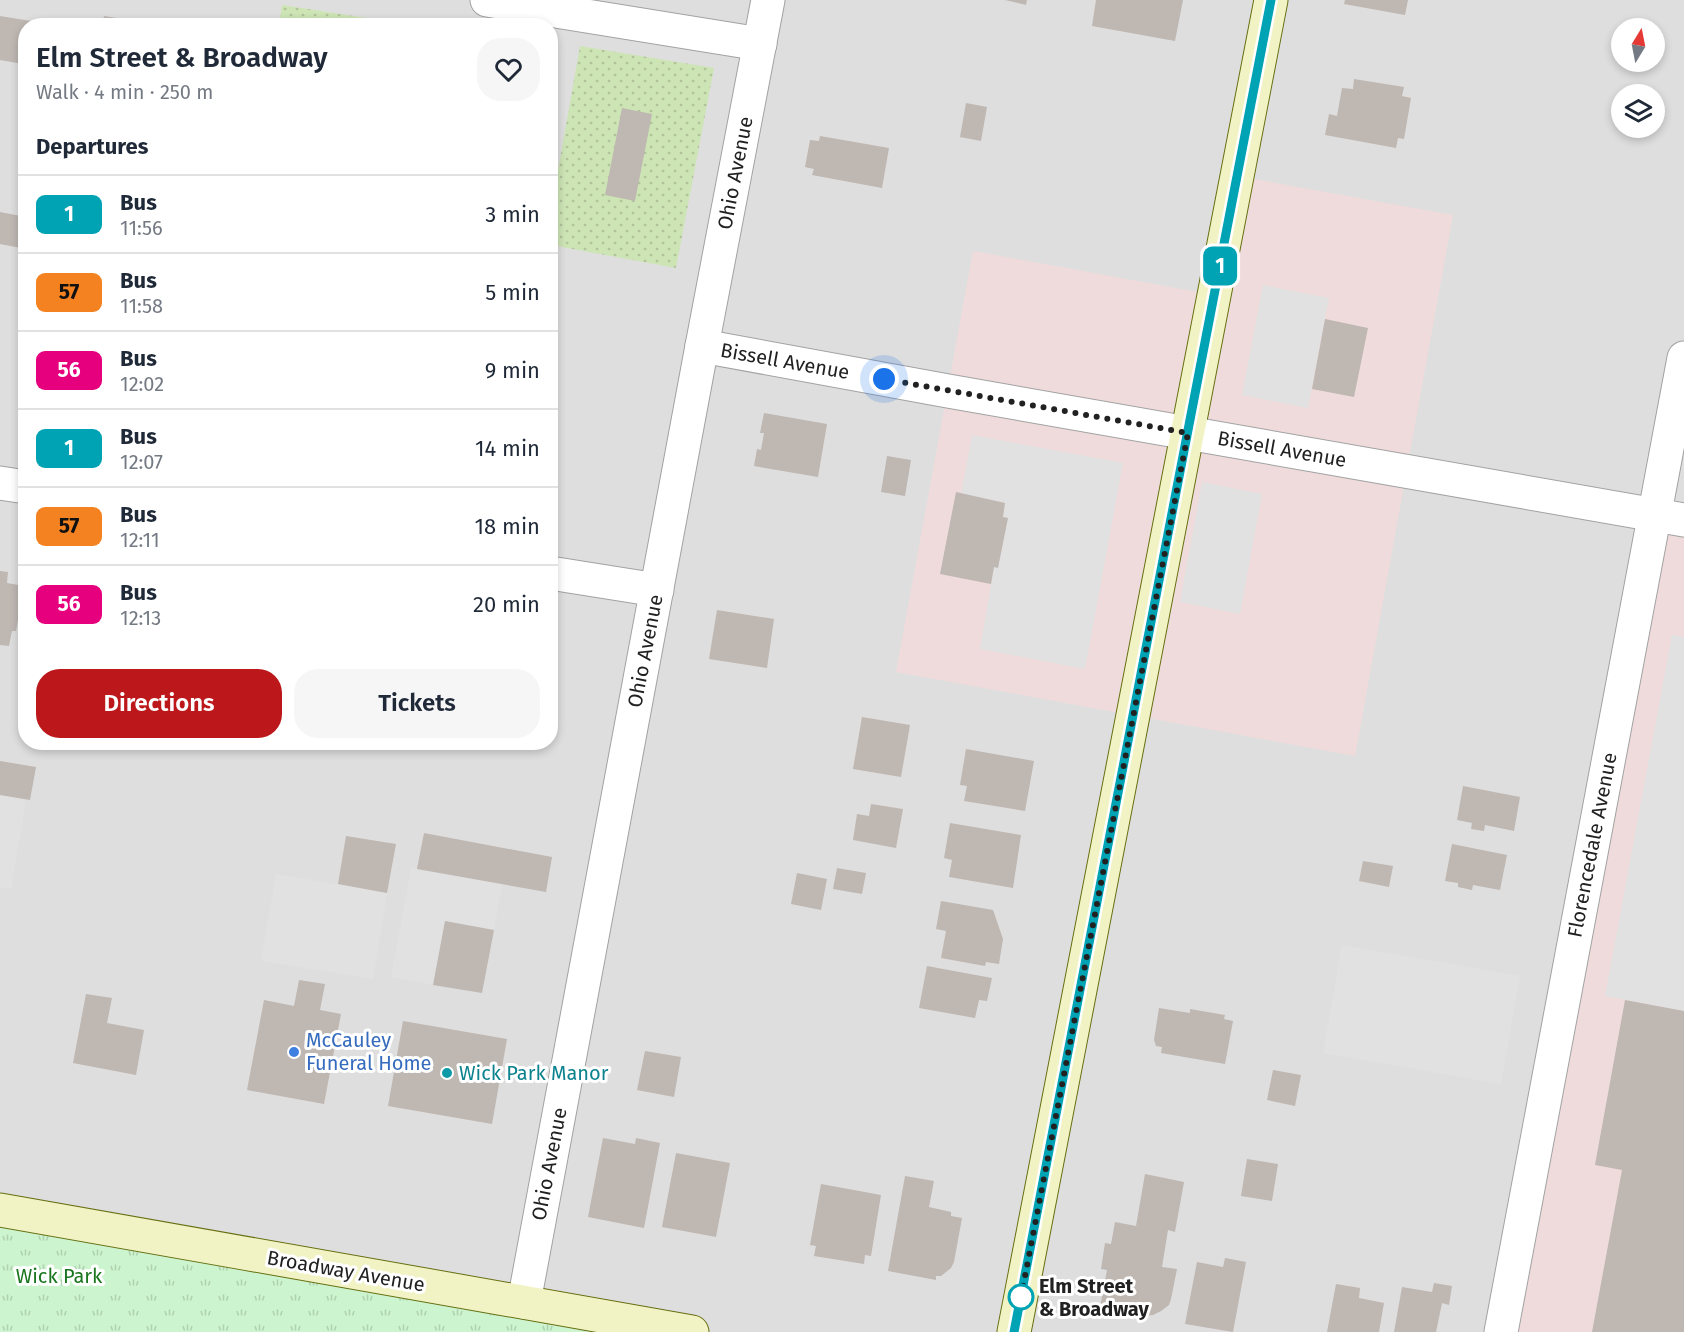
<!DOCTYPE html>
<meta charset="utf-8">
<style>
body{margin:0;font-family:"Fira Sans",sans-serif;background:#f6f6f7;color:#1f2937;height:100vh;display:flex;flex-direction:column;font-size:22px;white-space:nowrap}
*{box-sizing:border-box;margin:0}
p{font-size:20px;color:#747a83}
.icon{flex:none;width:33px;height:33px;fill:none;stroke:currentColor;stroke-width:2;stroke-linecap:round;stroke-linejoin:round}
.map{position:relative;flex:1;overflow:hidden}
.drawer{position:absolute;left:18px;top:18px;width:540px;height:732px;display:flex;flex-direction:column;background:#fff;border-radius:24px;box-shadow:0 3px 9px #0003}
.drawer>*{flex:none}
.badge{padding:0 12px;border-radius:9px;font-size:21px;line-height:39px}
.needle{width:39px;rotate:10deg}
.controls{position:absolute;left:1611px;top:18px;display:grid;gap:12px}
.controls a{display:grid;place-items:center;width:54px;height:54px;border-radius:50%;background:#fff;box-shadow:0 3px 9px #0003;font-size:30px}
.you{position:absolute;width:30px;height:30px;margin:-15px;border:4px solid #fff;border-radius:50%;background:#1a73e8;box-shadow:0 0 0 9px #1a73e833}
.map>.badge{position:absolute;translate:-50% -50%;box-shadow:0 0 0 3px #fff}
h2{padding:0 18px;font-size:22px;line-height:54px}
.round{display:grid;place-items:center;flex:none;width:63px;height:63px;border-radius:24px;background:#f6f6f7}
.overview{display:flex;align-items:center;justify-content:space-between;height:102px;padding:0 18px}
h1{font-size:28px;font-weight:600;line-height:45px}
.action{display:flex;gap:12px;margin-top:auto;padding:12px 18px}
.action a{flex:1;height:69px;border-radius:24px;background:#bc171a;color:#fff;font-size:24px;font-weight:600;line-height:69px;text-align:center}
.action a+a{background:#f6f6f7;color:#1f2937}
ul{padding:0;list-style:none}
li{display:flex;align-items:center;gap:18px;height:78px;padding:0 18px;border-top:2px solid #e0e1e3}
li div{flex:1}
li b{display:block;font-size:22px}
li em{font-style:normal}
li .badge{min-width:66px;font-weight:700;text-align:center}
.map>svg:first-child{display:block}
</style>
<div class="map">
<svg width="1684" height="1332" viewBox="0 0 1684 1332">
<defs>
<pattern id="park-tufts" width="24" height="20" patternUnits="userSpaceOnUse" patternTransform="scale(1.5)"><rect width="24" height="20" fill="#ccf4ce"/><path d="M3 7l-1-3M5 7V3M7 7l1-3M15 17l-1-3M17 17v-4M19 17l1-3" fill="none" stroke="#afd1b1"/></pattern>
<pattern id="garden-dots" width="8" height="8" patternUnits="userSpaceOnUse" patternTransform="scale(1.5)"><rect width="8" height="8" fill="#cde4b5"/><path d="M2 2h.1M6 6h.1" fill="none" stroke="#b0c39b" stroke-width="1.8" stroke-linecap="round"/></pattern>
</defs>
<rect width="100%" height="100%" fill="#f0eee9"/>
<path fill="#dfdede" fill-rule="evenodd" d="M 0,0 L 1684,0 L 1684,520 L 1501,1332 L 692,1332 L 0,1210 ZM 26,26 L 550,26 L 550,742 L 26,742 ZM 1622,28 L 1654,28 L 1654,62 L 1622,62 ZM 1622,94 L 1654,94 L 1654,128 L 1622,128 Z"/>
<g fill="#efdbdb">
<path d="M 1237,176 L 1453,215 L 1355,756 L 896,672 L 973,251 L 1214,295 Z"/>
<path d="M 1654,515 L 1684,520 L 1684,1332 L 1501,1332 Z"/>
</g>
<path fill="url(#park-tufts)" d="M 0,1210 L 692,1332 L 0,1332 Z"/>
<g fill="url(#garden-dots)">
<path d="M 282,5 L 412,25 L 279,25 Z"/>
<path d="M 580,46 L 714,68 L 676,268 L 551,245 L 551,210 Z"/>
</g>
<g fill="#e1e1e1">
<path d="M 1263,285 L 1329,298 L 1308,408 L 1242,395 Z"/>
<path d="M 972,435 L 1123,463 L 1085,669 L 980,649 L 994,567 L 998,567 L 1008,518 L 1003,517 L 1005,503 L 961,494 Z"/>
<path d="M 1202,482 L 1262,494 L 1240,614 L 1180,602 Z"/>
<path d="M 1672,635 L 1684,637 L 1684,1011 L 1605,996 Z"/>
<path d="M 0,795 L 26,800 L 11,889 L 0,887 Z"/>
<path d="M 411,868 L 502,884 L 494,930 L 445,922 L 433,985 L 391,977 Z"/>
<path d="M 276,874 L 387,893 L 373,979 L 261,961 Z"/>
<path d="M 1342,945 L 1520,976 L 1501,1084 L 1323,1053 Z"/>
</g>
<g fill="#beb7b2">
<path d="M 1005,0 L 1027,0 L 1026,5 Z"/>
<path d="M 1096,0 L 1183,0 L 1175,41 L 1092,26 Z"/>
<path d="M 1345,0 L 1408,0 L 1405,15 L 1344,4 Z"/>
<path d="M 0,16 L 31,21 L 30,26 L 26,26 L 26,50 L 23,64 L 0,60 Z"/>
<path d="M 104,16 L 142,22 L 141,26 L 102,26 Z"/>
<path d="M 1354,79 L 1404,87 L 1402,96 L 1411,98 L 1404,139 L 1398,138 L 1396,148 L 1325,135 L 1329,114 L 1337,116 L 1342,88 L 1353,89 Z"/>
<path d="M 966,103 L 987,107 L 981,141 L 960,137 Z"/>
<path d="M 622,108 L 652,114 L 635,201 L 605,195 Z"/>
<path d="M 820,136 L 889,148 L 882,188 L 812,175 L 814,169 L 805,167 L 810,140 L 819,141 Z"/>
<path d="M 0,212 L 26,217 L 21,248 L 0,244 Z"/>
<path d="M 1325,319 L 1368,328 L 1354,397 L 1312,389 Z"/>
<path d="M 764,413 L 827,424 L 818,477 L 754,466 L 757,449 L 761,450 L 764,433 L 760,433 Z"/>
<path d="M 887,456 L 911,460 L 905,496 L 881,492 Z"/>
<path d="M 956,492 L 1005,503 L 1003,517 L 1008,518 L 998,568 L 994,567 L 991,584 L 940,574 Z"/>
<path d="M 0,571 L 8,572 L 7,583 L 24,586 L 16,631 L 12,631 L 9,646 L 0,645 Z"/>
<path d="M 717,610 L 774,619 L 767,668 L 709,659 Z"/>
<path d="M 862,717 L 910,725 L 901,777 L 853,769 Z"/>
<path d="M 966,749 L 1034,761 L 1025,811 L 964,801 L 967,786 L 960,785 Z"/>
<path d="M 0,761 L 36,767 L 30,800 L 0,795 Z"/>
<path d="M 1463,786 L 1520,797 L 1514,831 L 1485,825 L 1484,831 L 1471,829 L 1472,823 L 1457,820 Z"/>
<path d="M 871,804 L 903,809 L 896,848 L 853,840 L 857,814 L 869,816 Z"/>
<path d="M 950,823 L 1021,835 L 1013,888 L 949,877 L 952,860 L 944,858 Z"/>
<path d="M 424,833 L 552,857 L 546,892 L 417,869 Z"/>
<path d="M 346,836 L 396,844 L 387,893 L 338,884 Z"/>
<path d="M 1452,844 L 1507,855 L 1500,890 L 1473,885 L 1472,890 L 1458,887 L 1458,883 L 1445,881 Z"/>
<path d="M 1363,861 L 1393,866 L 1389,887 L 1359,881 Z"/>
<path d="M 837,868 L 866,873 L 862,894 L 833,889 Z"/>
<path d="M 797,873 L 827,879 L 821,910 L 791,904 Z"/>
<path d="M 941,901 L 993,910 L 1003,939 L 999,964 L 986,962 L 985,966 L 941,958 L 946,931 L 936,929 Z"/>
<path d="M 445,921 L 494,930 L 482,993 L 433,985 Z"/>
<path d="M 927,966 L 992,978 L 987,1001 L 979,1000 L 975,1018 L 919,1008 Z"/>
<path d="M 299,980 L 325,984 L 320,1010 L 341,1014 L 324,1104 L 247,1090 L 264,1000 L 294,1006 Z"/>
<path d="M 86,994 L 112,998 L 107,1023 L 144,1030 L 136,1075 L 73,1063 Z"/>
<path d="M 1625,1000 L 1684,1011 L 1684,1332 L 1592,1332 L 1622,1170 L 1595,1165 Z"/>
<path d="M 1159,1008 L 1190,1013 L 1190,1009 L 1225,1015 L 1224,1019 L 1233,1021 L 1225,1064 L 1161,1053 L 1162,1047 L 1156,1046 L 1154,1040 Z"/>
<path d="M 403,1021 L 507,1039 L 492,1124 L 388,1106 Z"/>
<path d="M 645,1051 L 681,1057 L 674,1097 L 637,1090 Z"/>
<path d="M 1273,1070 L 1301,1075 L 1295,1106 L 1267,1100 Z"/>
<path d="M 603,1138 L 635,1144 L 636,1138 L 660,1143 L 644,1228 L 588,1217 Z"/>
<path d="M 676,1153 L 730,1163 L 716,1237 L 662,1227 Z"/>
<path d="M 1247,1159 L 1278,1164 L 1272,1201 L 1241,1196 Z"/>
<path d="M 1145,1174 L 1184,1182 L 1175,1232 L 1168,1230 L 1162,1267 L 1177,1269 L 1171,1299 L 1169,1305 L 1161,1311 L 1153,1315 L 1145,1316 L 1100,1307 L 1107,1270 L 1101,1269 L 1105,1243 L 1111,1244 L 1115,1222 L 1136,1226 Z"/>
<path d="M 905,1176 L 934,1181 L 929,1207 L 951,1212 L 951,1216 L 962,1218 L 954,1262 L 951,1268 L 941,1276 L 936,1276 L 936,1280 L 888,1271 Z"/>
<path d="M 821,1184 L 881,1195 L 871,1256 L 865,1255 L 864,1264 L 814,1256 L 816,1246 L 810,1245 Z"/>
<path d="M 1225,1258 L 1246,1262 L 1233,1332 L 1185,1324 L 1197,1262 L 1223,1267 Z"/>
<path d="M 1434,1283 L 1452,1286 L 1449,1305 L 1442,1303 L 1436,1332 L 1394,1332 L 1402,1287 L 1432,1292 Z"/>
<path d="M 1336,1284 L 1360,1288 L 1359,1298 L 1384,1303 L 1379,1332 L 1327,1332 Z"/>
</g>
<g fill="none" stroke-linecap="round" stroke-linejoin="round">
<defs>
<g id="street">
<path d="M 487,0 L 760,44"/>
<path d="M 702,346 L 948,391 L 1684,520"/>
<path d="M 0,483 L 26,487"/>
<path d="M 550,573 L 657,590"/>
<path d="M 524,1302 L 702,346 L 768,0"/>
<path d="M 1501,1332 L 1684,358"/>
</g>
<g id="secondary">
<path d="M 0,1210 L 692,1332"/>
<path d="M 1014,1332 L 1271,0"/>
</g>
</defs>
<use href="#street" stroke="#a2a2a2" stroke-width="35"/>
<use href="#secondary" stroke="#666f12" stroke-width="35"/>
<use href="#street" stroke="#fff" stroke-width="33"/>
<use href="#secondary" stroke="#f2f3c4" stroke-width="33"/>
</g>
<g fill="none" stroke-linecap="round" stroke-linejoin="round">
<defs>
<path id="line" d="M 1014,1332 L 1271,0"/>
</defs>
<use href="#line" stroke="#fff" stroke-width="14"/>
<use href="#line" stroke="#00a3b4" stroke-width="9"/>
<path stroke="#212121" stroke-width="6" stroke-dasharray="0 10.8" d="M 884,379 L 1188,433 L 1021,1297"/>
</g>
<circle fill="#3f7fe0" stroke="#fff" stroke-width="2" cx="294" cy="1052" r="6"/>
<circle fill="#0f9aa8" stroke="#fff" stroke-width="2" cx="447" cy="1073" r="6"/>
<circle fill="#fff" stroke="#00a3b4" stroke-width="3" cx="1021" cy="1297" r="12"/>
<g text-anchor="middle" stroke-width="6" stroke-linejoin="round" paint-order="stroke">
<g font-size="20" fill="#212121" stroke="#fff">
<text transform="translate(735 173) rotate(-79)" y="7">Ohio Avenue</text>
<text transform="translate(785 361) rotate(10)" y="7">Bissell Avenue</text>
<text transform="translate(1282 449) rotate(10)" y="7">Bissell Avenue</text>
<text transform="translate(645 651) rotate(-79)" y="7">Ohio Avenue</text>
<text transform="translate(1592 845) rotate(-79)" y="7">Florencedale Avenue</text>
<text transform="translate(549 1164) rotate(-79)" y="7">Ohio Avenue</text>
<text transform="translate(346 1271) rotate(10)" y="7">Broadway Avenue</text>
</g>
<g font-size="20" fill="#366cbe" stroke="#fff" text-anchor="start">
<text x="306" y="1047">McCauley<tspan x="306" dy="23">Funeral Home</tspan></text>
</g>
<g font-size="20" fill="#0d838f" stroke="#fff" text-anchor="start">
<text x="459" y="1080">Wick Park Manor</text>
</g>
<g font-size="20" fill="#19761e" stroke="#fff">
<text x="59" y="1283">Wick Park</text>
</g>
<g font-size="20" font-weight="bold" fill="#212121" stroke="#fff" text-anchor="start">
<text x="1039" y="1293">Elm Street<tspan x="1039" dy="23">&amp; Broadway</tspan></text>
</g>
</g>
</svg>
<div class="controls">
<a><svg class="needle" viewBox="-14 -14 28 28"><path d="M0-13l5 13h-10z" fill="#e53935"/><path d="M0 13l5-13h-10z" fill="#747a83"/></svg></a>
<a><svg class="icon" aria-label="layers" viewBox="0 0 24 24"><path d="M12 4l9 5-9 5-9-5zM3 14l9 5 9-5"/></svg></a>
</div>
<div class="you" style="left:884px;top:379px"></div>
<b class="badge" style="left:1220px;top:266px;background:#00a3b4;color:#fff">1</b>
<section class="drawer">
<div class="overview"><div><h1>Elm Street &amp; Broadway</h1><p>Walk · 4 min · 250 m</p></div><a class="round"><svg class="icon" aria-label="heart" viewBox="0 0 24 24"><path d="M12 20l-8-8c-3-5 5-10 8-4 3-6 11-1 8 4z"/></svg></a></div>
<h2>Departures</h2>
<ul>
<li><span class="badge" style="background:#00a3b4;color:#fff">1</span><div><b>Bus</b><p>11:56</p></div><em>3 min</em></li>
<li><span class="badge" style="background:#f58220;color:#111">57</span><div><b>Bus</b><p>11:58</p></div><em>5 min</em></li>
<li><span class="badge" style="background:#e6007e;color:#fff">56</span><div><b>Bus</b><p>12:02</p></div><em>9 min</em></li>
<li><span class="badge" style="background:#00a3b4;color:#fff">1</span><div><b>Bus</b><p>12:07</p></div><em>14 min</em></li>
<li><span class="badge" style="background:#f58220;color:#111">57</span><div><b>Bus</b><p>12:11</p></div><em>18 min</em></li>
<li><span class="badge" style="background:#e6007e;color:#fff">56</span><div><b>Bus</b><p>12:13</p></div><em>20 min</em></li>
</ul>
<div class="action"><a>Directions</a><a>Tickets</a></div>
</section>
</div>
